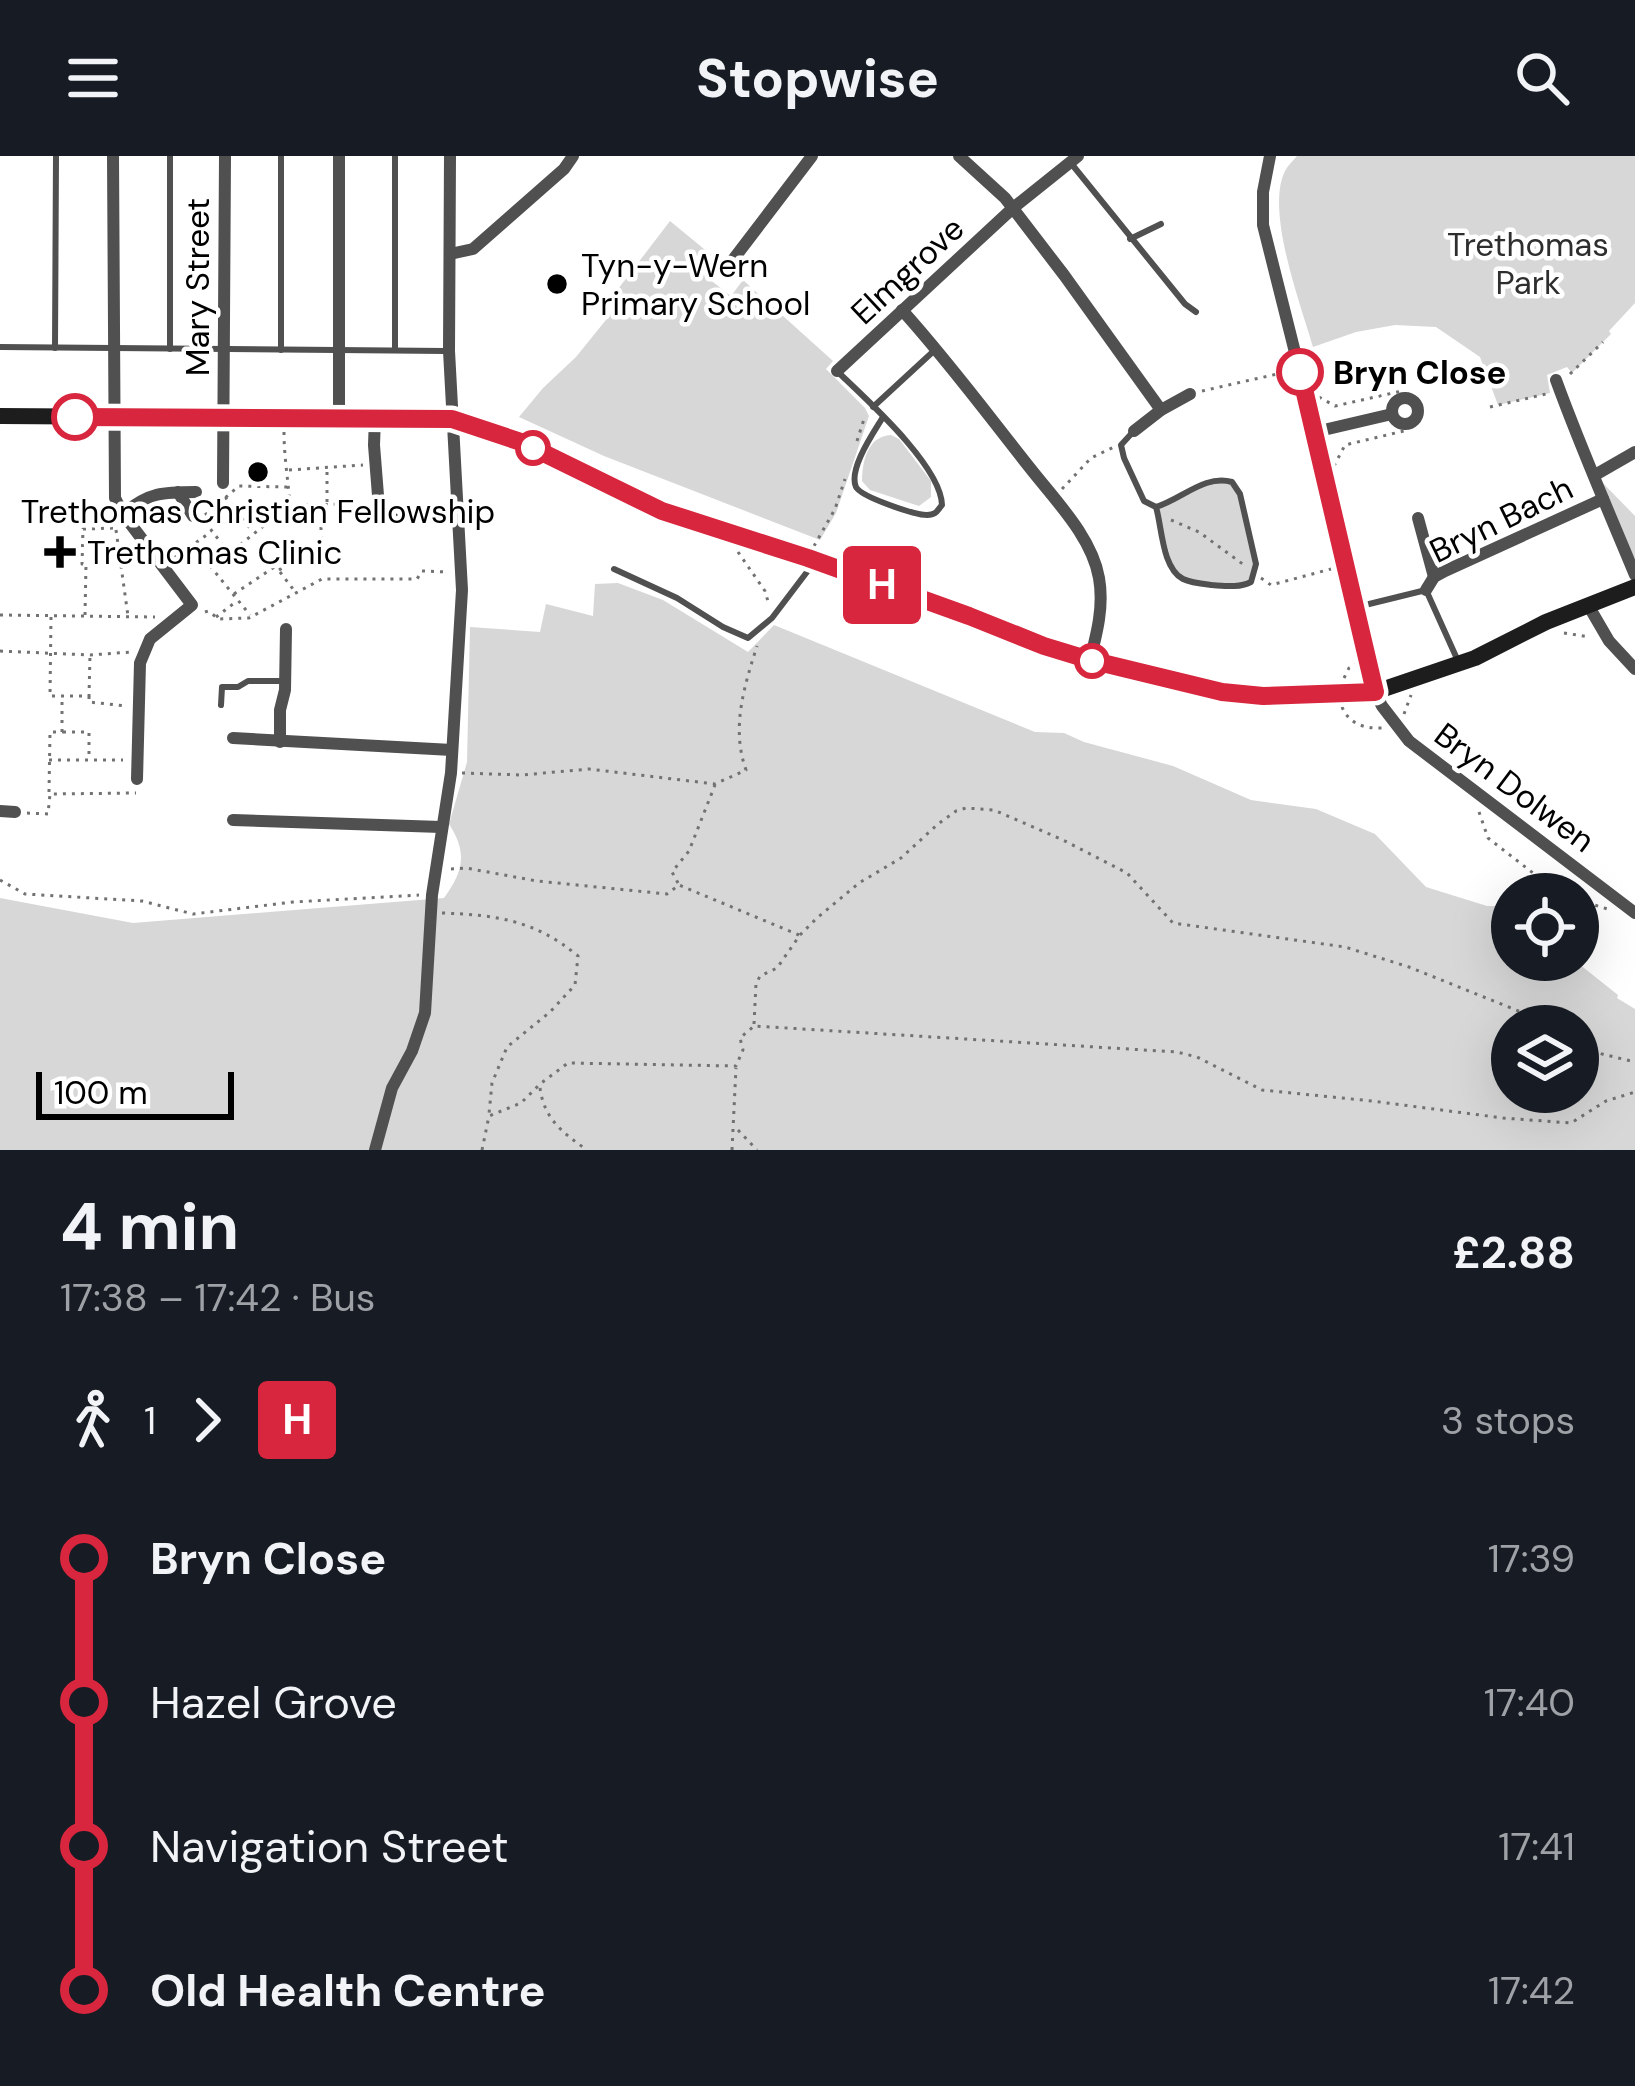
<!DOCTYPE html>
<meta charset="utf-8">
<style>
body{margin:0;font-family:"DM Sans",sans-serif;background:#20242c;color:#f1f3f6;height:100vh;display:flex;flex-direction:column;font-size:45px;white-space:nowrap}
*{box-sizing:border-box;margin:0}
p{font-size:39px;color:#9ea1a6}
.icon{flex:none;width:66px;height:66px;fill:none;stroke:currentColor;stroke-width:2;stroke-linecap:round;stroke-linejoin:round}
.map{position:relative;height:994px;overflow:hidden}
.drawer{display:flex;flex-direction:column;background:#171b24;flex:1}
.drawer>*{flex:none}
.badge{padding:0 24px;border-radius:9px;font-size:42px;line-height:78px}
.fabs{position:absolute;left:1491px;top:717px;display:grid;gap:24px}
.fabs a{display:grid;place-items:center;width:108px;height:108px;border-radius:50%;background:#171b24;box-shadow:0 12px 48px #0002;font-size:60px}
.scale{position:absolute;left:36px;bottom:30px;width:198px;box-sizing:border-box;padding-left:12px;border:6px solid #000;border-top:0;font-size:33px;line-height:42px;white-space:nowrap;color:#000;-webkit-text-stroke:9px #fff;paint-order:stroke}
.map>.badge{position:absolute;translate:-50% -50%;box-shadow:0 0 0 6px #fff}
.legs{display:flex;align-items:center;gap:18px;height:132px;padding:0 60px;font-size:39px}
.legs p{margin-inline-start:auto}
.overview{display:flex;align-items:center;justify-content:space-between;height:204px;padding:0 60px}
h1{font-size:66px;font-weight:700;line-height:90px}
ul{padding:0 60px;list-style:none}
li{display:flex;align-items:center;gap:42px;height:144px;font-size:45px}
li i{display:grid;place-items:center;width:18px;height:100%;margin:0 15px;background:currentColor}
li i::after{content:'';width:30px;height:30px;margin:-15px;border:9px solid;border-radius:50%;background:#171b24}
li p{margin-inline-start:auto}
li:first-child i{background:linear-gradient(#0000 50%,currentColor 0)}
li:last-child i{background:linear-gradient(currentColor 50%,#0000 0)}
header{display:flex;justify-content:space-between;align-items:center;height:156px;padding:0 60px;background:#171b24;font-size:54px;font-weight:700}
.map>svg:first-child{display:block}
</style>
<header><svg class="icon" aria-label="menu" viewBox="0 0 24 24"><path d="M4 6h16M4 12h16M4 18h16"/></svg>Stopwise<svg class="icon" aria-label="search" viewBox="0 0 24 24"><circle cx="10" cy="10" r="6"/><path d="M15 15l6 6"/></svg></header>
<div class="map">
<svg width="1635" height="994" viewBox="0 0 1635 994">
<rect width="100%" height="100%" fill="#fff"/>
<g fill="#d7d7d7" fill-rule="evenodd">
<path d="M 1297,0 L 1635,0 L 1635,147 L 1609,175 L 1611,178 L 1572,217 L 1567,211 L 1547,219 L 1550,237 L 1498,249 L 1480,201 L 1436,171 L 1395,169 L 1356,176 L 1313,191 C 1301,149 1265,55 1285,15 C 1288,9 1293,5 1297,0 Z"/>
<path d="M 670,65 L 715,102 L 704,119 L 731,140 L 743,124 L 833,205 L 826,213 L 865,252 L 869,260 L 836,357 L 820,384 L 604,300 L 519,261 L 543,232 L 576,201 L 622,144 L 615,137 Z"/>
<path d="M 891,279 L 899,283 L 931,325 L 931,341 L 919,350 L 870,334 L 862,325 C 862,305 868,280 891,279 Z"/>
<path d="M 1595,319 L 1635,360 L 1635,419 Z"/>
<path d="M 1209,325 L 1232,326 L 1240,338 L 1256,408 L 1251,426 L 1242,430 L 1187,425 L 1173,411 L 1156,351 Z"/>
<path d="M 618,427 L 663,444 L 748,496 L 774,469 L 1035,576 L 1064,577 L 1084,586 L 1173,610 L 1251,644 L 1316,653 L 1375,678 L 1426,731 L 1487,750 L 1496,750 L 1512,758 L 1512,804 L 1574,804 L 1618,839 L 1617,842 L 1635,853 L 1635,994 L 0,994 L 0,742 L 133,767 L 444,742 C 463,716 468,697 449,668 L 467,606 L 470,471 L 540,476 L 546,448 L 593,460 L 595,428 ZM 1512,870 L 1578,870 L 1578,936 L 1512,936 Z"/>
</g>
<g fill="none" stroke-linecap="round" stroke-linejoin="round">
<g stroke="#727272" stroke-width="3" stroke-dasharray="3 6" stroke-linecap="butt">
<path d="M 1570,218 L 1603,186"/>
<path d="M 1202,235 L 1286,216"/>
<path d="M 1319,241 L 1335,250 L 1402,235 L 1402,241"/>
<path d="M 1490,251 L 1546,238"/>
<path d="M 284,276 C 284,301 288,323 290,349 L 357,348 L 358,352 L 364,352"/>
<path d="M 857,285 L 865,260"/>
<path d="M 1334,310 L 1345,289 L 1408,274 L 1406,268"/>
<path d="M 289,314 L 363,309"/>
<path d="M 1062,333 L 1091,302 L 1114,291"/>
<path d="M 225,341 L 253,376"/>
<path d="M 327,346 L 327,314"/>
<path d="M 404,354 L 442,354"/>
<path d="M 205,359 L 239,330 L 287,331"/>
<path d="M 1171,364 L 1199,376 L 1244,409"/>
<path d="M 205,366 L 229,397"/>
<path d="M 116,374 L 128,460"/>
<path d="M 193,389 L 250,459"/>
<path d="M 814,390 L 835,353 L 845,323"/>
<path d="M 738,396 L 765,435 L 769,449"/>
<path d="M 174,402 L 211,376"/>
<path d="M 212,411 L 290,349"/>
<path d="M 279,414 L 321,387 L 321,350"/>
<path d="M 280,416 L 296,437"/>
<path d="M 1261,422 L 1271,429 L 1331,413"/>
<path d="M 234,438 L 276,410"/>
<path d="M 205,456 L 208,455 L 219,463 L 249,462 L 322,423 L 417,423 L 422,415 L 448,416"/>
<path d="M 0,459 L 155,461"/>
<path d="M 85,459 L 86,408 L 82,408 L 83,373 L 116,372"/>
<path d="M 51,461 L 50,540 L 89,540 L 90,499"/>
<path d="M 216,461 L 237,445"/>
<path d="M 1564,477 L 1590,481"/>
<path d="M 0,495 L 90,499 L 132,496"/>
<path d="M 1344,522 L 1349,512 L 1357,508"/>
<path d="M 89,540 L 89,546 L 126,550"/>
<path d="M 1342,551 C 1349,568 1365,573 1383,572"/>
<path d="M 1404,558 L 1411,539"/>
<path d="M 63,576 L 89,576 L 89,604"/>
<path d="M 49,604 L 123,604"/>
<path d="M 462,617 L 522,619 L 589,613 L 715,628 L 746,614 C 731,572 744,531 757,490"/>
<path d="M 49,636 L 50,576 L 62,576 L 62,543"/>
<path d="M 1479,656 L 1488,682 L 1560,738"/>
<path d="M 27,657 L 48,658 L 50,638 L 136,637"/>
<path d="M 451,713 L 466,712 L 537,725 L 667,738 L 679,729 L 799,779"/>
<path d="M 0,724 L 25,738 L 142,745 L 193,758 L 293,746 L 419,739"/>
<path d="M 678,727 L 672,716 L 689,695 L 715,629"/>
<path d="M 1578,744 L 1611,754"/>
<path d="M 442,757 C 496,759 535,764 578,800 L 575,829 L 550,856 L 507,891 L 492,927 L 489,958"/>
<path d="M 754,868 L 756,828 L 760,820 L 777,812 L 800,779 L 817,762 L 859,727 L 901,702 L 938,668 L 956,655 L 966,652 L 994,654 L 1063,684 L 1127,717 L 1173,767 L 1345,791 L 1409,811 L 1556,870"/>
<path d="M 1578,883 L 1602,898 L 1635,906"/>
<path d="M 540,932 C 544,963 563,977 587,994"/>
<path d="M 738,974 L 757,994"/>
<path d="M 482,994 L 489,960 L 521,947 L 540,928 L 568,907 L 736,910 L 743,894 L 740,882 L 754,870 L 1177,896 L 1197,901 L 1262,934 L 1372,945 L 1503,962 L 1571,967 L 1606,945 L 1635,936"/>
<path d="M 732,994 L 736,912"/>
</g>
<g stroke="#505050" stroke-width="6">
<path d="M 170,0 L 170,193"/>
<path d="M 1070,6 L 1185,148 L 1196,156"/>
<path d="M 1130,83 L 1161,68"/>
<path d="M 0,191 L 446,195"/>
<path d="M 55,192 L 56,0"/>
<path d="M 281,194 L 281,0"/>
<path d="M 395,194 L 395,0"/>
<path d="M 839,217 C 867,244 941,310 942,349 C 936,356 937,358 927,359 C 915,359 861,341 856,331 C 848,313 874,276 883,261"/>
<path d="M 873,251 L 937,192"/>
<path d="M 1132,277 L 1121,289 L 1124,302 L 1144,345 L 1156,351 C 1182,343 1205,318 1232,326 L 1240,338 L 1256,408 L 1251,426 C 1239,432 1226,430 1212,429 C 1203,428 1191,427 1183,423 C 1162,412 1162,371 1156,351"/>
<path d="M 614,413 L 677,442 L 723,471 L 748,482 L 772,462 L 813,408"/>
<path d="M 1357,451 L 1426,434 L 1458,505"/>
<path d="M 221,549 L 222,531 L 238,531 L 248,525 L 282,525"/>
</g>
<g stroke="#505050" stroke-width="12">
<path d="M 113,0 L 115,342 L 123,358 L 192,449 L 150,483 L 140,507 L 137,623"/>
<path d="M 959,0 L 1005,42 L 1064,119 L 1161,254"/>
<path d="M 1270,0 L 1263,36 L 1263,69 L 1315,276 L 1339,389 L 1369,500 L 1375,536 L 1382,550 L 1409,585 L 1635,757"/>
<path d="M 450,98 L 473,93 L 564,13 L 573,0"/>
<path d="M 729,109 L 812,0"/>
<path d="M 902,154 C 948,205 988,259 1030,312 C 1055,344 1092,381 1099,422 C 1104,450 1097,477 1090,504"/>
<path d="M 837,215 L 1013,52 L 1078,0"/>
<path d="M 1556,224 C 1580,290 1608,354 1635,419"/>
<circle cx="1405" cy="255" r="13"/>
<path d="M 339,262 L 339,0"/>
<path d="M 375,262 L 374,289 L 379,352 L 381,359 L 394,363"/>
<path d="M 1134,275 L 1161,254 L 1190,238"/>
<path d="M 1315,276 L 1392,258"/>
<path d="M 1595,319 L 1635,296"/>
<path d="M 223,327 L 225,0"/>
<path d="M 178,336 L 193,360"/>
<path d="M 123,358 C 148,336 164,336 196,336"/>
<path d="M 1418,362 L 1434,421"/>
<path d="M 1426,434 L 1434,421 L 1445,415 L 1603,343"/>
<path d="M 1588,449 L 1609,485 L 1635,513"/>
<path d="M 233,582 L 452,594"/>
<path d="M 280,586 L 280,554 L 285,534 L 286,473"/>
<path d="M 0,655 L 15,656"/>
<path d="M 233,664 L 441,671"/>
<path d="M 375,994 L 392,932 L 412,895 L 425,857 L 432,739 L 451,617 L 462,434 L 449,195 L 450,0"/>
</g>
<path stroke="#1d1d1d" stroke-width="16" d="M 0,260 L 453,263 L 522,286 L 662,355 L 808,402 L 969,460 L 1044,490 L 1177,527 L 1222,536 L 1263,540 L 1375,536 L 1475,502 L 1546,466 L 1635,431"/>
</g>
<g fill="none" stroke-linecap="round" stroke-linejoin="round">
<defs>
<path id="line-1" d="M 75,261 L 452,263 L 521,286 L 662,355 L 808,402 L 969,460 L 1044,490 L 1090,504 L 1222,536 L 1263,540 L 1375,536 L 1300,216"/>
</defs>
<use href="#line-1" stroke="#fff" stroke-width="27"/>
<use href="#line-1" stroke="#d7263d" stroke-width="18"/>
</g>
<g fill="#000" stroke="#fff" stroke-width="4.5">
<circle cx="557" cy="128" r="12"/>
<circle cx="258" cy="316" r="12"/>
<path d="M54 378h12v12h12v12h-12v12h-12v-12h-12v-12h12z"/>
</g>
<g fill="#fff" stroke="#d7263d" stroke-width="6">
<circle cx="1300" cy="216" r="21"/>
<circle cx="75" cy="261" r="21"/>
<circle cx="533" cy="292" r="15"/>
<circle cx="1092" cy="505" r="15"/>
</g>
<g text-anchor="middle" stroke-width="9" stroke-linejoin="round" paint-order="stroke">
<g font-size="33" fill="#2e2e2e" stroke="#fff">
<text x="1528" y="100">Trethomas<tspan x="1528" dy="38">Park</tspan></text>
</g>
<g font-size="33" fill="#000" stroke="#fff" text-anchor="start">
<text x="581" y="121">Tyn-y-Wern<tspan x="581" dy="38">Primary School</tspan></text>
<text x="258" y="367" text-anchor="middle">Trethomas Christian Fellowship</text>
<text x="87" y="408">Trethomas Clinic</text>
</g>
<g font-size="33" fill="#000" stroke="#fff">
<text transform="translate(907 114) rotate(-43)" y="12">Elmgrove</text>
<text transform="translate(197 131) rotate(-90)" y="12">Mary Street</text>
<text transform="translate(1501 363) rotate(-26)" y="12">Bryn Bach</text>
<text transform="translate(1515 631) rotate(37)" y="12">Bryn Dolwen</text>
</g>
<g font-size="33" font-weight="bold" fill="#000" stroke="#fff" text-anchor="start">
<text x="1333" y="228">Bryn Close</text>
</g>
</g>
</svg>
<div class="fabs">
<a><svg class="icon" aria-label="locate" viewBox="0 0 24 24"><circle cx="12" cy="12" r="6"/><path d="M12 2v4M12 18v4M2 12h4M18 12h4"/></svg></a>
<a><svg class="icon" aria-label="layers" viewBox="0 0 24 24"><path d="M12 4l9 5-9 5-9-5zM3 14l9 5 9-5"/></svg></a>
</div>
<div class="scale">100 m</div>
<b class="badge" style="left:882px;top:429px;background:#d7263d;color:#fff">H</b>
</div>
<section class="drawer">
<div class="overview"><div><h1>4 min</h1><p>17:38 – 17:42 · Bus</p></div><b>£2.88</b></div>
<div class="legs"><svg class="icon" aria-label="walk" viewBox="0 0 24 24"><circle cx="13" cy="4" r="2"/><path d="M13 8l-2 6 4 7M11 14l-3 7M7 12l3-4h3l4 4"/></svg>1<svg class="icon" aria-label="forward" viewBox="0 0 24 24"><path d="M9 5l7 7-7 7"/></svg><b class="badge" style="background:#d7263d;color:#fff">H</b><p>3 stops</p></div>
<ul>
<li><i style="color:#d7263d"></i><b>Bryn Close</b><p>17:39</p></li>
<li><i style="color:#d7263d"></i><span>Hazel Grove</span><p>17:40</p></li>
<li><i style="color:#d7263d"></i><span>Navigation Street</span><p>17:41</p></li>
<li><i style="color:#d7263d"></i><b>Old Health Centre</b><p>17:42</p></li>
</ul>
</section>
